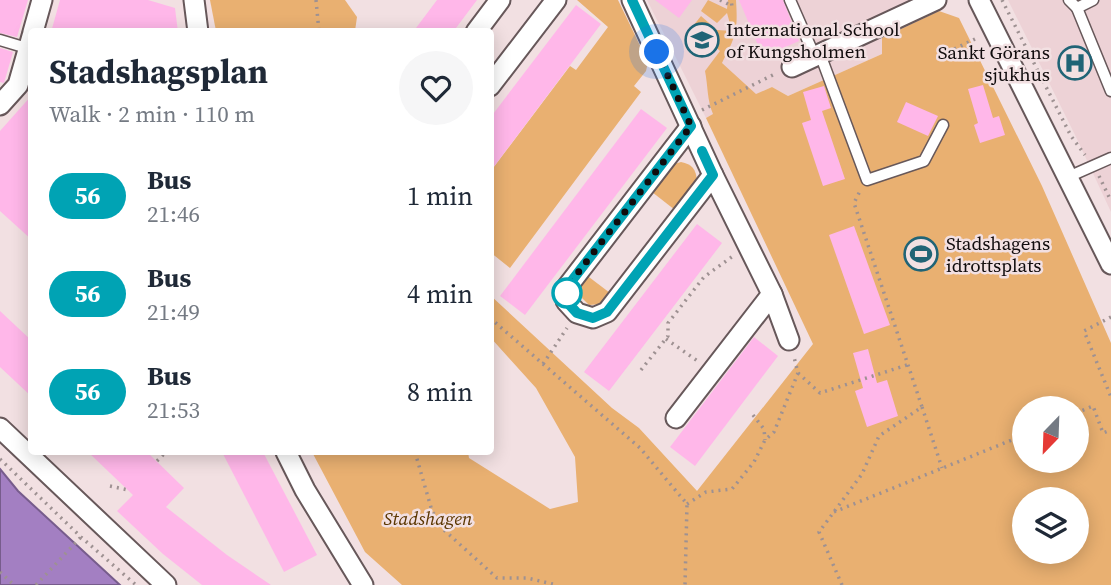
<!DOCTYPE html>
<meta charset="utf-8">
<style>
body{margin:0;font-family:"Source Serif 4",serif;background:#f6f6f7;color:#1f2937;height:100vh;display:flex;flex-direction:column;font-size:26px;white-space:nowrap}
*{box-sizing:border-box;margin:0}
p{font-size:23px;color:#747a83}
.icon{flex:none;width:38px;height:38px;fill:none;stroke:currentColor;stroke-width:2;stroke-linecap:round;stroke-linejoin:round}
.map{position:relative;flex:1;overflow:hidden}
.side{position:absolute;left:28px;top:28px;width:466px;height:427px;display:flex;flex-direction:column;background:#fff;border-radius:7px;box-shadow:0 4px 18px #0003}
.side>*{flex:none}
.badge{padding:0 14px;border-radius:23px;font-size:24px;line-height:46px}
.needle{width:46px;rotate:203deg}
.controls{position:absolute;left:1012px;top:396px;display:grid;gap:14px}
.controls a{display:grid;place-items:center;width:77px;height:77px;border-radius:50%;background:#fff;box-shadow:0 4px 18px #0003;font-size:35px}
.you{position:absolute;width:35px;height:35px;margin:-18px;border:5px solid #fff;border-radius:50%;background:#1a73e8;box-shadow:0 0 0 10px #1a73e833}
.map>.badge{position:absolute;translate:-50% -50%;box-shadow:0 0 0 4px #fff}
.round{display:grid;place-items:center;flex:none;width:74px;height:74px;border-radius:37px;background:#f6f6f7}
.overview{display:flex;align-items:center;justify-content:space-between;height:119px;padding:0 21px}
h1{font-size:33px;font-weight:700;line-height:52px}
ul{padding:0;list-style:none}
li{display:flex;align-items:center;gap:21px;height:98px;padding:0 21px}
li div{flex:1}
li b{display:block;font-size:26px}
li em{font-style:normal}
li .badge{min-width:77px;font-weight:700;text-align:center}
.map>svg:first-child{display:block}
</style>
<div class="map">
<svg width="1111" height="585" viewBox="0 0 1111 585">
<rect width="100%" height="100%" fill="#f2e0e2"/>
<g fill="#edd2d6">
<path d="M 647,0 L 940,0 L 939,11 L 883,38 L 882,54 L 788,96 L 772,87 L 706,118 Z"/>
<path d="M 1008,0 L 1111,0 L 1111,212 L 1077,139 Z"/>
</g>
<g fill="#e9b071" fill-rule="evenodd">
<path d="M 210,0 L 345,0 L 357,17 L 355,31 L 216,31 Z"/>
<path d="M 577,0 L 618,0 L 648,62 L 646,71 L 634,86 L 641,92 L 510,268 L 490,252 L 490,172 L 570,66 L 576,70 L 608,27 Z"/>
<path d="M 708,0 L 727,9 L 728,0 L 736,0 C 738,31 736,36 722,63 L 756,94 L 772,87 L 788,96 L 882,54 L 882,38 L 939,11 L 959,18 L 1042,186 L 1111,343 L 1111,585 L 402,585 L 365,552 L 312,452 L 468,452 L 469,458 L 550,509 L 578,502 L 575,457 L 536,388 L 490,337 L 490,295 L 612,408 L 639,428 L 697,491 L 813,344 L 706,118 L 713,114 C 707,100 708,86 705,71 L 720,51 L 693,26 L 701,16 L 717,30 L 732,31 L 727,13 L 717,23 L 701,11 ZM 1024,408 L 1076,408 L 1076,460 L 1024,460 ZM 1024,499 L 1076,499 L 1076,551 L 1024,551 Z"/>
<path d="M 681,162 C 692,164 696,169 697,181 L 675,210 L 652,192 L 674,164 Z"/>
<path d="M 585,274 L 610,293 L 602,304 L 589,305 L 578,294 L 577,289 Z"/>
</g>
<path fill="#a37fc2" stroke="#775c8c" stroke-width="2" d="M 0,469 L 18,491 L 120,585 L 0,585 Z"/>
<g fill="#ffb7e9">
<path d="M 0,0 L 28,0 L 17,37 L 0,33 Z"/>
<path d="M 60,0 L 148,0 L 175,8 L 178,32 L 51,32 Z"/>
<path d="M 437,0 L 477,0 L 453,32 L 413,32 Z"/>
<path d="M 655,0 L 692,0 L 679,18 Z"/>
<path d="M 739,0 L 783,0 L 799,41 L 763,57 Z"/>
<path d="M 576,5 L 601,24 L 490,172 L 490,118 Z"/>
<path d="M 0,48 L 13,52 L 4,83 L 0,82 Z"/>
<path d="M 983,85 L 993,118 L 999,116 L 1005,135 L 980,143 L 974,125 L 978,123 L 968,89 Z"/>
<path d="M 824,86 L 831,108 L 822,111 L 845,179 L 823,186 L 802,123 L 811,120 L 803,92 Z"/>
<path d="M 32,95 L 32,240 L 0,211 L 0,131 Z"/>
<path d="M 906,102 L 938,116 L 928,136 L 897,122 Z"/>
<path d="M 641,109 L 667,128 L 525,315 L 500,296 Z"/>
<path d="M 697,224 L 722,243 L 609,391 L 584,372 Z"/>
<path d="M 854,226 L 890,325 L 864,334 L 829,235 Z"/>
<path d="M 0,311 L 32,341 L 32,397 L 0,367 Z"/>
<path d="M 754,337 L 778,356 L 695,466 L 670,447 Z"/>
<path d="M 868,349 L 877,383 L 887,380 L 898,416 L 867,427 L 855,391 L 863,388 L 853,353 Z"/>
<path d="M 88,452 L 147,452 L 184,488 L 166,507 L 227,555 L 271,585 L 202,585 L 163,554 L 117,511 L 133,495 Z"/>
<path d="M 222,452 L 263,452 L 317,555 L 284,572 Z"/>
</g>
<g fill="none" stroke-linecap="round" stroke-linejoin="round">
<defs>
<g id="service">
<path d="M 790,0 L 815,57"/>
<path d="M 1069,0 L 1077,8 L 1111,91"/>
<path d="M 1077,8 L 1093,0"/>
<path d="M 0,40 L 20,46 L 27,51"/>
<path d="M 820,54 L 867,180 L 924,161 L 943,125"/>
<path d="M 1068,177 L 1111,158"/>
</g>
<g id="minor">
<path d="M 194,0 L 198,32"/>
<path d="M 632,0 L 713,175 L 772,294 L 676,418"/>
<path d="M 979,0 L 1111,264"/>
<path d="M 33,32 L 42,0"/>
<path d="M 476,32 L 500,0"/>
<path d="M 792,67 L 936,0"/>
<path d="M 490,86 L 556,0"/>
<path d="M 0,105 L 18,85 L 32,36"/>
<path d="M 691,126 L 567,287 L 566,301 L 577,313 L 593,318 L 607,312 L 713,175"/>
<path d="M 772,294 L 789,340"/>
<path d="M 0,428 L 166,585"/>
<path d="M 286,452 L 305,490 L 363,585"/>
</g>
</defs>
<use href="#service" stroke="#67585a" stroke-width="13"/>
<use href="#minor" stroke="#67585a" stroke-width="23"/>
<g stroke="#9e9192" stroke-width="3.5" stroke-dasharray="2 5" stroke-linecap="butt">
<path d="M 316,0 L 319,32"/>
<path d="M 720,0 L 732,6 L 731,0"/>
<path d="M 1002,0 L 1071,136 L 1085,155"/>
<path d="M 948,52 L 975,39"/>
<path d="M 702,110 L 777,73"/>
<path d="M 1099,176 L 1111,201"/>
<path d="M 1111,317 L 1084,331 L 1111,397"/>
<path d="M 490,318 L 640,448 L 687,504 L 685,585"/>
<path d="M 666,339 L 699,362"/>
<path d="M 543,364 L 567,328"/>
<path d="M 641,370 L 668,336 L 668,323 L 704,277 L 733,256"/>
<path d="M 798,373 L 820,393 L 907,365"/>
<path d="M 922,407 L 942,468"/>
<path d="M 1076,413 L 1093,406 L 1103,433 L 1111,430"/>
<path d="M 753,415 L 764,429 L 765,440"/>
<path d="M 415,452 L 432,511 L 444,530 L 497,578 L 527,578 L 557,585"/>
<path d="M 0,459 L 81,537 L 136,585"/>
<path d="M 157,461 L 166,452"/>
<path d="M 110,486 L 128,490"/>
<path d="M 687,504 L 706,492 L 732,489 L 754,462 L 765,440 L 774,432 L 798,373 L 794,357"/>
<path d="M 834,512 L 1024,435"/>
<path d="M 0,572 L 14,585"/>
<path d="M 36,585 L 81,537"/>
<path d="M 842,585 L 819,532 L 862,474 L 879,436 L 922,407 L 854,203 L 860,191"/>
</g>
<use href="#service" stroke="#fff" stroke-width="10"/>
<use href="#minor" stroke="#fff" stroke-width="19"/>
</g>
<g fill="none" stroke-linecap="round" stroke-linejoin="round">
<defs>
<path id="line" d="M 632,0 L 691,126 L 567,287 L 566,301 L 577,313 L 593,318 L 607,312 L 713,175 L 702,151"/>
</defs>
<use href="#line" stroke="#fff" stroke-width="16"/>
<use href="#line" stroke="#00a3b4" stroke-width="10"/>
<path stroke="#110c0d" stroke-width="7" stroke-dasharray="0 12.6" d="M 567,293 L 567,287 L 691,126 L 657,52"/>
</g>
<defs>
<symbol id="school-ring" viewBox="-11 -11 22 22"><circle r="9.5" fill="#f2e0e2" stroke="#206476" stroke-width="1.5"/><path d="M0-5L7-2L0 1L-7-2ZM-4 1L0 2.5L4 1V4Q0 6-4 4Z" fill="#206476"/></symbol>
<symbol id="hospital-ring" viewBox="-11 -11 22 22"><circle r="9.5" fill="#f2e0e2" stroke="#206476" stroke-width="1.5"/><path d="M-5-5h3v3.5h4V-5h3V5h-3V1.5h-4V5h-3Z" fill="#206476"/></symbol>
<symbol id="stadium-ring" viewBox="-11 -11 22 22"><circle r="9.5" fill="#f2e0e2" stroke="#206476" stroke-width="1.5"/><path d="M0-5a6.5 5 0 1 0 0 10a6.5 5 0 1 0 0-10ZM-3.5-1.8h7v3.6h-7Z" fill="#206476"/></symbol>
</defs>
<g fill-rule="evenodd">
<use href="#school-ring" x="683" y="21" width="38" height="38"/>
<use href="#hospital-ring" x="1056" y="44" width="38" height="38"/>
<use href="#stadium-ring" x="902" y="235" width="38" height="38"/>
</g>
<circle fill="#fff" stroke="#00a3b4" stroke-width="3.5" cx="567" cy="293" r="14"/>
<g text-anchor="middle" stroke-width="5" stroke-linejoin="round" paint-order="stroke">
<g font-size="19" fill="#110c0d" stroke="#f2e0e2" text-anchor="start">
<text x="726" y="36">International School<tspan x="726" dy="22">of Kungsholmen</tspan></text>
<text x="1050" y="59" text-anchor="end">Sankt Görans<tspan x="1050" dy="22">sjukhus</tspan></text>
<text x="946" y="250">Stadshagens<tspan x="946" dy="22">idrottsplats</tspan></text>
</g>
<g font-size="19" font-style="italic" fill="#5b3601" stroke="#f2e0e2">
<text x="428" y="525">Stadshagen</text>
</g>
</g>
</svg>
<div class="controls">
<a><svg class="needle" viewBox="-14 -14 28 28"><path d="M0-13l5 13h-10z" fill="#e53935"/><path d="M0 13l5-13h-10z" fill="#747a83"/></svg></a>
<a><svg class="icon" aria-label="layers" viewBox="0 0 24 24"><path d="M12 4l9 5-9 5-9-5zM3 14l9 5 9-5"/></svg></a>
</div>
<div class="you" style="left:657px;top:52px"></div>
<section class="side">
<div class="overview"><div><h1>Stadshagsplan</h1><p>Walk · 2 min · 110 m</p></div><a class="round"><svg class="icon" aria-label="heart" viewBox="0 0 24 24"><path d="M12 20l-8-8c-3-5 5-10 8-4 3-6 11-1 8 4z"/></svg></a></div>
<ul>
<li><span class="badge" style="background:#00a3b4;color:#fff">56</span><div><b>Bus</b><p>21:46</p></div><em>1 min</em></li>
<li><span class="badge" style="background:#00a3b4;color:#fff">56</span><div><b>Bus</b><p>21:49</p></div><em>4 min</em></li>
<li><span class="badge" style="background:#00a3b4;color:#fff">56</span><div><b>Bus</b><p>21:53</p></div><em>8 min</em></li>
</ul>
</section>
</div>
